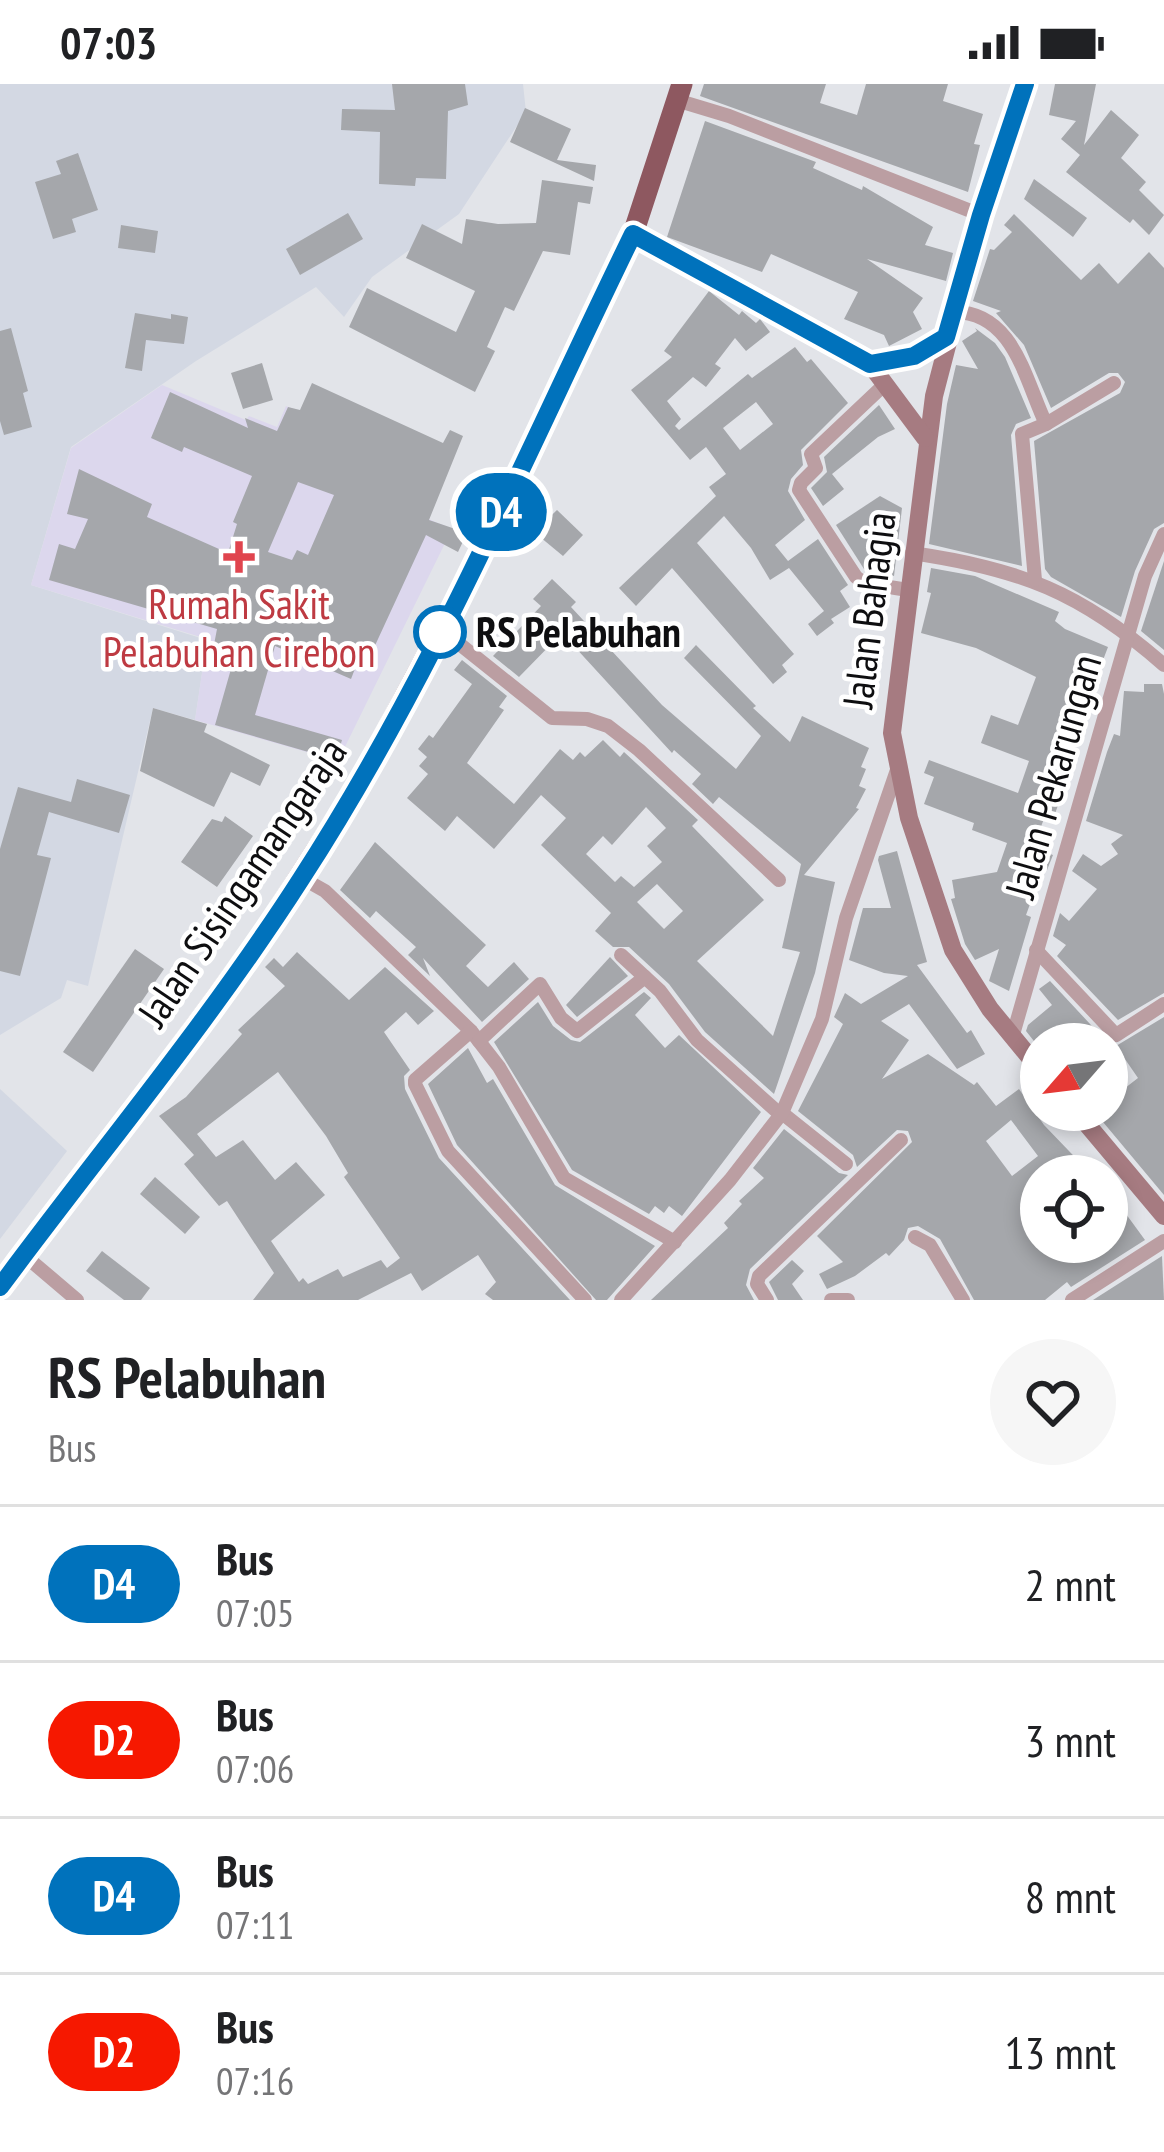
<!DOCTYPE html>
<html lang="id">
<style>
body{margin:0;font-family:"PT Sans Narrow",sans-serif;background:#f6f6f6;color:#202124;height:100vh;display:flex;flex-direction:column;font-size:45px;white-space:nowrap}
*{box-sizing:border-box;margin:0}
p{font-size:39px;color:#757577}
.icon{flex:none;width:66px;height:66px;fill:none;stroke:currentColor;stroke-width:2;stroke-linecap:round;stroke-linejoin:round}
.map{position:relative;height:1216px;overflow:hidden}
.drawer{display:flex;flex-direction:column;background:#fff;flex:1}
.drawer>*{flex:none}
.badge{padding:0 24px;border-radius:39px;font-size:42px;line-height:78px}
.needle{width:78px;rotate:242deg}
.tools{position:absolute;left:1020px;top:939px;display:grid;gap:24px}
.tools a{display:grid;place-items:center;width:108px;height:108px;border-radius:50%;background:#fff;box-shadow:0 6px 18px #0003;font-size:60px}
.map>.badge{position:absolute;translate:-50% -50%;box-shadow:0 0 0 6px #fff}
.round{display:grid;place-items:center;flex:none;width:126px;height:126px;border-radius:63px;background:#f6f6f6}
.headline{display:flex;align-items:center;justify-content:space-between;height:204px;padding:0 48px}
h1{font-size:57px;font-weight:700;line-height:90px}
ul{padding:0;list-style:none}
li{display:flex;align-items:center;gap:36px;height:156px;padding:0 48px;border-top:3px solid #e0e0e0}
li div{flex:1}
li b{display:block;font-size:45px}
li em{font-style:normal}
li .badge{min-width:132px;font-weight:700;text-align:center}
.status{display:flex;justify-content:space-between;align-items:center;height:84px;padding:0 60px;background:#fff;direction:ltr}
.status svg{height:33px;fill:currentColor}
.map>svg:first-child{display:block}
</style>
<div class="status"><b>07:03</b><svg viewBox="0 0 49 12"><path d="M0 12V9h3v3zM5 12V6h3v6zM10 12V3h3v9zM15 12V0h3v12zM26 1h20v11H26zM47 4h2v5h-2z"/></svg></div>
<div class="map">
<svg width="1164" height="1216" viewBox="0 0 1164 1216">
<rect width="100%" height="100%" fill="#e2e4e9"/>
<g fill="#d3d8e3">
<path d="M 0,0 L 523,0 L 526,28 L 459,130 L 372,193 L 344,233 L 316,203 L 196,277 L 71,363 L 31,501 L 207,556 L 195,636 L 153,624 L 88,902 L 67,896 L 61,914 L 0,951 Z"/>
<path d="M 0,1005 L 67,1067 L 0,1155 Z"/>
</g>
<path fill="#dcd7ed" d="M 162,301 L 246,336 L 249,332 L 277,343 L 286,322 L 385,361 L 401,423 L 452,445 L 338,677 L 195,636 L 207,555 L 31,501 L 71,364 Z"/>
<g fill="#a5a7ab" fill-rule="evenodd">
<path d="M 392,0 L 465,0 L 468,21 L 448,27 L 446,95 L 416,94 L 415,102 L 379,100 L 380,48 L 341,46 L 342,25 L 395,26 Z"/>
<path d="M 704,0 L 826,0 L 820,19 L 857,31 L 866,0 L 948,0 L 943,17 L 983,30 L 974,60 L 980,61 L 968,108 L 700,12 Z"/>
<path d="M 1055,0 L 1096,0 L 1084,61 L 1111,26 L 1139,51 L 1121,74 L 1146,98 L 1139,106 L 1164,131 L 1149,151 L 1133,135 L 1130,139 L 1066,88 L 1080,71 L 1061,55 L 1076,37 L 1049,31 Z"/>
<path d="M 525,24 L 571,45 L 557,76 L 596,81 L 594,97 L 510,58 Z"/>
<path d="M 705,37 L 816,78 L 813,84 L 862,106 L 863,102 L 933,143 L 925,161 L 953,169 L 946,197 L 867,175 L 923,214 L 913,228 L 922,245 L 889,262 L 884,251 L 844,235 L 858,208 L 771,170 L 762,188 L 667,153 Z"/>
<path d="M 78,69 L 98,126 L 72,135 L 76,148 L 53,155 L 35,98 L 61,90 L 56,77 Z"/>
<path d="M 1034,95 L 1087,134 L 1073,153 L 1024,115 Z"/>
<path d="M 542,96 L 593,103 L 590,120 L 578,118 L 570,171 L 543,167 L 514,227 L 505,223 L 487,263 L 495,267 L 475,308 L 349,243 L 367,204 L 456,248 L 475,207 L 406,174 L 422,140 L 462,160 L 466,135 L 498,140 L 536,139 Z"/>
<path d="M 348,129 L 363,155 L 300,191 L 286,165 Z"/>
<path d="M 1014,130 L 1081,196 L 1099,179 L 1118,200 L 1149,168 L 1164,184 L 1164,439 L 1154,445 L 1135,487 L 1121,533 L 1051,493 L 1045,485 L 1034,357 L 1120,309 L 1125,298 L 1118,289 L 1109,289 L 1051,324 L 1024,261 L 996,229 L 1001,227 L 973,217 L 990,165 L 994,166 L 1012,148 L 1004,141 Z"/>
<path d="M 121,141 L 158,147 L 155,169 L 118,164 Z"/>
<path d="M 709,207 L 739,231 L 742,227 L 756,239 L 760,235 L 770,248 L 746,267 L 735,254 L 715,280 L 721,284 L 706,303 L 693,293 L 667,317 L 681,335 L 675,342 L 679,346 L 748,290 L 752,294 L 795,263 L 807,278 L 811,275 L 848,319 L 801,366 L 803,381 L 791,395 L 788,407 L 805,436 L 775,461 L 788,477 L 818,455 L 848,501 L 840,507 L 850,523 L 831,535 L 834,539 L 817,552 L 808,540 L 824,527 L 789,484 L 770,496 L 751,464 L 724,432 L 697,459 L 794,570 L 782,581 L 787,588 L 773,600 L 672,484 L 636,522 L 619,504 L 716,412 L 709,403 L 726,390 L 706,363 L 690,376 L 631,306 L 672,273 L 664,267 ZM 756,318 L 773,340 L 740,366 L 723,344 Z"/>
<path d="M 135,229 L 171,235 L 171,230 L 188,233 L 184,260 L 146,256 L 142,287 L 125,284 Z"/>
<path d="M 11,244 L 28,307 L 23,309 L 32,343 L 4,351 L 0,337 L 0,247 Z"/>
<path d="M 975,244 L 995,259 L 1005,273 L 1031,334 L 1016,340 L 1011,351 L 1022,482 L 929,460 L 947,320 L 956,281 L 978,285 L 962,257 L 977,247 Z"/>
<path d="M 262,279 L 273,316 L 243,325 L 231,289 Z"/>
<path d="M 312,299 L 443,359 L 450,346 L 463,352 L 429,436 L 467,449 L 458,468 L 426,451 L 366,581 L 358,577 L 351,595 L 275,562 L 255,631 L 342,656 L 336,676 L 215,641 L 233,578 L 212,571 L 217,545 L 49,496 L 59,460 L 75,465 L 88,435 L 67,430 L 79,385 L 152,420 L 147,433 L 228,469 L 237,440 L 233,438 L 252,392 L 184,363 L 182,368 L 151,354 L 170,308 L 248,344 L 245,334 L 277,347 L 288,323 L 300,326 ZM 298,398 L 334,411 L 308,471 L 297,466 L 292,476 L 268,468 Z"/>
<path d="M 879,321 L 895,345 L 878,353 L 832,390 L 844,405 L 823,422 L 811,404 L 827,388 L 824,373 Z"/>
<path d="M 880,412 L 902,424 L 894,492 L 864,485 L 836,441 Z"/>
<path d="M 557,426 L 583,451 L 563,472 L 534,448 Z"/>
<path d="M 1164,477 L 1164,566 L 1141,547 Z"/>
<path d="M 931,484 L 975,492 L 1059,528 L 1055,537 L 1065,545 L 1108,563 L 1100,584 L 1090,579 L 1072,622 L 1078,624 L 1063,664 L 1071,667 L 1058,702 L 1064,705 L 1053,735 L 1045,732 L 1033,764 L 1053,771 L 1047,786 L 1043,785 L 1026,831 L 1031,833 L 1009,907 L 989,897 L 999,865 L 975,876 L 965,860 L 951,815 L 955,814 L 952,796 L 997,788 L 1007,759 L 972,746 L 974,739 L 924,720 L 934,693 L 924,689 L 929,676 L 1018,709 L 1029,677 L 981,659 L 991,631 L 1018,641 L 1036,593 L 976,564 L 921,549 L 931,509 L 927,508 Z"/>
<path d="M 552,495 L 576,518 L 571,523 L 662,621 L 736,685 L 761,652 L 684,574 L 696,561 L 756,622 L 753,624 L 790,658 L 802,632 L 869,664 L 861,683 L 866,685 L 859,702 L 866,705 L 856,724 L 859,725 L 804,791 L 835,798 L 815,889 L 774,1010 L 705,948 L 669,900 L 629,863 L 613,863 L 595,847 L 611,829 L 541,761 L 566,734 L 541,711 L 494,765 L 457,732 L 445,747 L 407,714 L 428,690 L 419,682 L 427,673 L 418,665 L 429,651 L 433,654 L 472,600 L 454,586 L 462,576 L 507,612 L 499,623 L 504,626 L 467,679 L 514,720 L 560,665 L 573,676 L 580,668 L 585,673 L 603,656 L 620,673 L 624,668 L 698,736 L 692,742 L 764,816 L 697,877 L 773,952 L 800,868 L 782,864 L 801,780 L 719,713 L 713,720 L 692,700 L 701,690 L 674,666 L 672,669 L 562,549 L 519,593 L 493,572 L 541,522 L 533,515 ZM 646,723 L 666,744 L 647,762 L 662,778 L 634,803 L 621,792 L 615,798 L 586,770 L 603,752 L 612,761 ZM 657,800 L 683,827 L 664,845 L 637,818 Z"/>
<path d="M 1144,600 L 1162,600 L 1164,610 L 1164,909 L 1118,936 L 1057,872 L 1066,861 L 1053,852 L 1060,829 L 1069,837 L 1097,805 L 1072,787 L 1083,770 L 1101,782 L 1118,770 L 1111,760 L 1123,751 L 1086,737 L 1107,668 L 1114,650 L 1120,652 L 1124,607 L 1144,608 Z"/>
<path d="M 153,624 L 207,640 L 204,648 L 270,681 L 260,702 L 231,688 L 214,723 L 140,687 Z"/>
<path d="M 77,695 L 130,711 L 119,749 L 49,728 L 37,771 L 51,774 L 20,892 L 0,887 L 0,765 L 18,703 L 71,718 Z"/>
<path d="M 225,732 L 253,752 L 217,803 L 181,778 L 212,735 L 222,738 Z"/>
<path d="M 375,758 L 486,861 L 466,882 L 488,903 L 514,878 L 529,895 L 482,938 L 423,874 L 430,892 L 408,871 L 416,863 L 376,827 L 370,834 L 340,806 Z"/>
<path d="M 897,767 L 927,878 L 917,881 L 967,949 L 971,946 L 985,970 L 957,985 L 909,920 L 881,937 L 909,956 L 882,995 L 928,970 L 974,1001 L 977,998 L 996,1022 L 1019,1005 L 1044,1041 L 1093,1092 L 1041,1092 L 1041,1158 L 1107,1158 L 1107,1104 L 1145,1156 L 1071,1203 L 1067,1198 L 1045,1216 L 974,1216 L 940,1155 L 918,1142 L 908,1144 L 904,1156 L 889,1172 L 886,1169 L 855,1192 L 827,1205 L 819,1190 L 843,1178 L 817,1152 L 912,1058 L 908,1047 L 897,1046 L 857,1083 L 853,1071 L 798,1027 L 843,940 L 834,933 L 845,909 L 861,920 L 908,892 L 884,889 L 849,876 L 863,824 L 891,824 L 878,776 L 879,772 ZM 1011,1036 L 1038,1072 L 1012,1092 L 986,1057 Z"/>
<path d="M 135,865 L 164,885 L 93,988 L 63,968 Z"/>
<path d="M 297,868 L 349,916 L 385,883 L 434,927 L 418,941 L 406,928 L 384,948 L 410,986 L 404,992 L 405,1005 L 439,1074 L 570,1216 L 493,1216 L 485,1210 L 496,1198 L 478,1171 L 422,1207 L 411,1189 L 358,1216 L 253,1216 L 274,1189 L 227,1117 L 219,1122 L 184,1080 L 194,1071 L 159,1032 L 186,1013 L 242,950 L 238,946 L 285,902 L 265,883 L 274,874 L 283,883 ZM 278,988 L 326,1052 L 348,1089 L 344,1093 L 400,1174 L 387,1184 L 381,1176 L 343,1193 L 338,1185 L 308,1200 L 303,1194 L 299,1198 L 271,1157 L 325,1111 L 296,1078 L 275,1096 L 243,1056 L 216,1073 L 197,1050 Z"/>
<path d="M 610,873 L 628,892 L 577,933 L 566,921 Z"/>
<path d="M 1050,897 L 1104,955 L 1097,960 L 1078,960 L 1073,953 L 1064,960 L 1041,960 L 1041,966 L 1026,947 L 1028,941 L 1052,921 L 1039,905 Z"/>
<path d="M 644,908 L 651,914 L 635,931 L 665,964 L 679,951 L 761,1028 L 682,1132 L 669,1122 L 664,1129 L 655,1122 L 649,1130 L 572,1086 L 494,958 L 538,918 L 553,942 L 571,956 L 580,958 Z"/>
<path d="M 1164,933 L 1164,1111 L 1093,1026 L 1107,1026 L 1107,1018 L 1138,994 L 1116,962 Z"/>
<path d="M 468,964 L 487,999 L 493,995 L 555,1101 L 655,1162 L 607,1216 L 596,1216 L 457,1061 L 428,1000 Z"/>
<path d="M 784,1045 L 839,1089 L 848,1091 L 750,1185 L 746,1201 L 754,1216 L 651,1216 L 728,1144 L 724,1139 L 742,1120 L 739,1117 L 764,1094 L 753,1084 Z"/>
<path d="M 155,1093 L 200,1133 L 185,1150 L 140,1110 Z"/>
<path d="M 102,1167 L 150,1204 L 141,1216 L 124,1216 L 86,1187 Z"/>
<path d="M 1162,1172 L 1164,1216 L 1093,1216 Z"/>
<path d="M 792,1176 L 804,1187 L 792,1200 L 803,1216 L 778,1216 L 769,1198 Z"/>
</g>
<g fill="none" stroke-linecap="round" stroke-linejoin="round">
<g stroke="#bb9ea2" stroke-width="14">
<path d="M 676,16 L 729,32 L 981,131"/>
<path d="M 954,228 C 1014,228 1025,296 1046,340 L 1114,299"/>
<path d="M 884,301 L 811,370 L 816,384 L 801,399 L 799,406 L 856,493 L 864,499 L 908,506"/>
<path d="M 912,469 C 1020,485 1081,508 1164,581"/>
<path d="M 1035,496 L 1022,350 L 1046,340"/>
<path d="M 442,546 L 552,634 L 587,635 L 608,642 L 639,666 L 779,796"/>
<path d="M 302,794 L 325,807 L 471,947 L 499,983 L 564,1094 L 675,1158"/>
<path d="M 1036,866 L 1116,951 L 1164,920"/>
<path d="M 621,871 L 660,907 L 697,956 L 781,1031"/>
<path d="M 471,947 L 415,996 L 415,1000 L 448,1067 L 585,1216"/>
<path d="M 1012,954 L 1145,492 L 1164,450"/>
<path d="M 479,957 L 540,900 L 561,934 L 577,947 L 645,893"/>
<path d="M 782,1029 L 846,1080"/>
<path d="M 915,1153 L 930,1161 L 963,1216"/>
<path d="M 24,1171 L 77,1216"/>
<path d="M 621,1216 L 730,1096 L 782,1029 L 822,935 L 846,834 L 898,683"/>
<path d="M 767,1216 L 757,1200 L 759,1192 L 901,1056"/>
<path d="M 831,1216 L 848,1216"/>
<path d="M 1072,1216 L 1164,1157"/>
</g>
<g stroke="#a67b81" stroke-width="18">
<path d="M 1025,0 L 981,131 L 934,312 L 892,649 L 909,734 L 953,866 L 990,925 L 1041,987"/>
<path d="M 633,150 L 870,280 L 925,354"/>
<path d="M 870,280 L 913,271 L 946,253"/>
<path d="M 1075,1026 L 1164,1132"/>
</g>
<path stroke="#8e5860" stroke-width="21" d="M 0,1203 L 66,1119 L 262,851 L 359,699 L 473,484 L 633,150 L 682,0"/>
</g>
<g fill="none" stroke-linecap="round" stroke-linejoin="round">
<defs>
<path id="line" d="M 0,1203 C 100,1068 210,937 301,795 C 433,592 527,367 633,150 L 870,280 L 914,272 L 946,253 L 981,131 L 1025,0"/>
</defs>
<use href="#line" stroke="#fff" stroke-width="27"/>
<use href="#line" stroke="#0072bc" stroke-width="18"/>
</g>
<path fill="#e0444e" stroke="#fff" stroke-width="4.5" d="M233 455h12v12h12v12h-12v12h-12v-12h-12v-12h12z"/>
<circle fill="#fff" stroke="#0072bc" stroke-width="6" cx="440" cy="548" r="24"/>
<g text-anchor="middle" stroke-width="9" stroke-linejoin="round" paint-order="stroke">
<g font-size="42" fill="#be3a42" stroke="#fff">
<text x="239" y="535">Rumah Sakit<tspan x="239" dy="48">Pelabuhan Cirebon</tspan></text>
</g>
<g font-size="42" fill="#0e0e10" stroke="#fff">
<text transform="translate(869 526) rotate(-83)" y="15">Jalan Bahagia</text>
<text transform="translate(1053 692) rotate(-74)" y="15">Jalan Pekarungan</text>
<text transform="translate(242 798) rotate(-56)" y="15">Jalan Sisingamangaraja</text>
</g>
<g font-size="42" font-weight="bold" fill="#0e0e10" stroke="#fff" text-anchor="start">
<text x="476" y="563">RS Pelabuhan</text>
</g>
</g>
</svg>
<div class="tools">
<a><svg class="needle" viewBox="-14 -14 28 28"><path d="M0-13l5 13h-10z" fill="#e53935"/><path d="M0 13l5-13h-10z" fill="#757577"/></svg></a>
<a><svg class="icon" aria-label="locate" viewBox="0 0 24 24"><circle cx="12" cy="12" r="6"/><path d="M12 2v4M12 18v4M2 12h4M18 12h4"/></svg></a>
</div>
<b class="badge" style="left:501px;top:428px;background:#0072bc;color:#fff">D4</b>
</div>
<section class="drawer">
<div class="headline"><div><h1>RS Pelabuhan</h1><p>Bus</p></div><a class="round"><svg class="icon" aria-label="heart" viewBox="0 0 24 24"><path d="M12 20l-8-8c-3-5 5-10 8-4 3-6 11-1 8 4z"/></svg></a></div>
<ul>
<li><span class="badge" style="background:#0072bc;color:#fff">D4</span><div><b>Bus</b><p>07:05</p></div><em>2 mnt</em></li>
<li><span class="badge" style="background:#f61800;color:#fff">D2</span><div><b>Bus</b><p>07:06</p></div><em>3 mnt</em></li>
<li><span class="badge" style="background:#0072bc;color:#fff">D4</span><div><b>Bus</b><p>07:11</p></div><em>8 mnt</em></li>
<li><span class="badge" style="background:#f61800;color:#fff">D2</span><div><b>Bus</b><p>07:16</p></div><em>13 mnt</em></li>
</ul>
</section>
